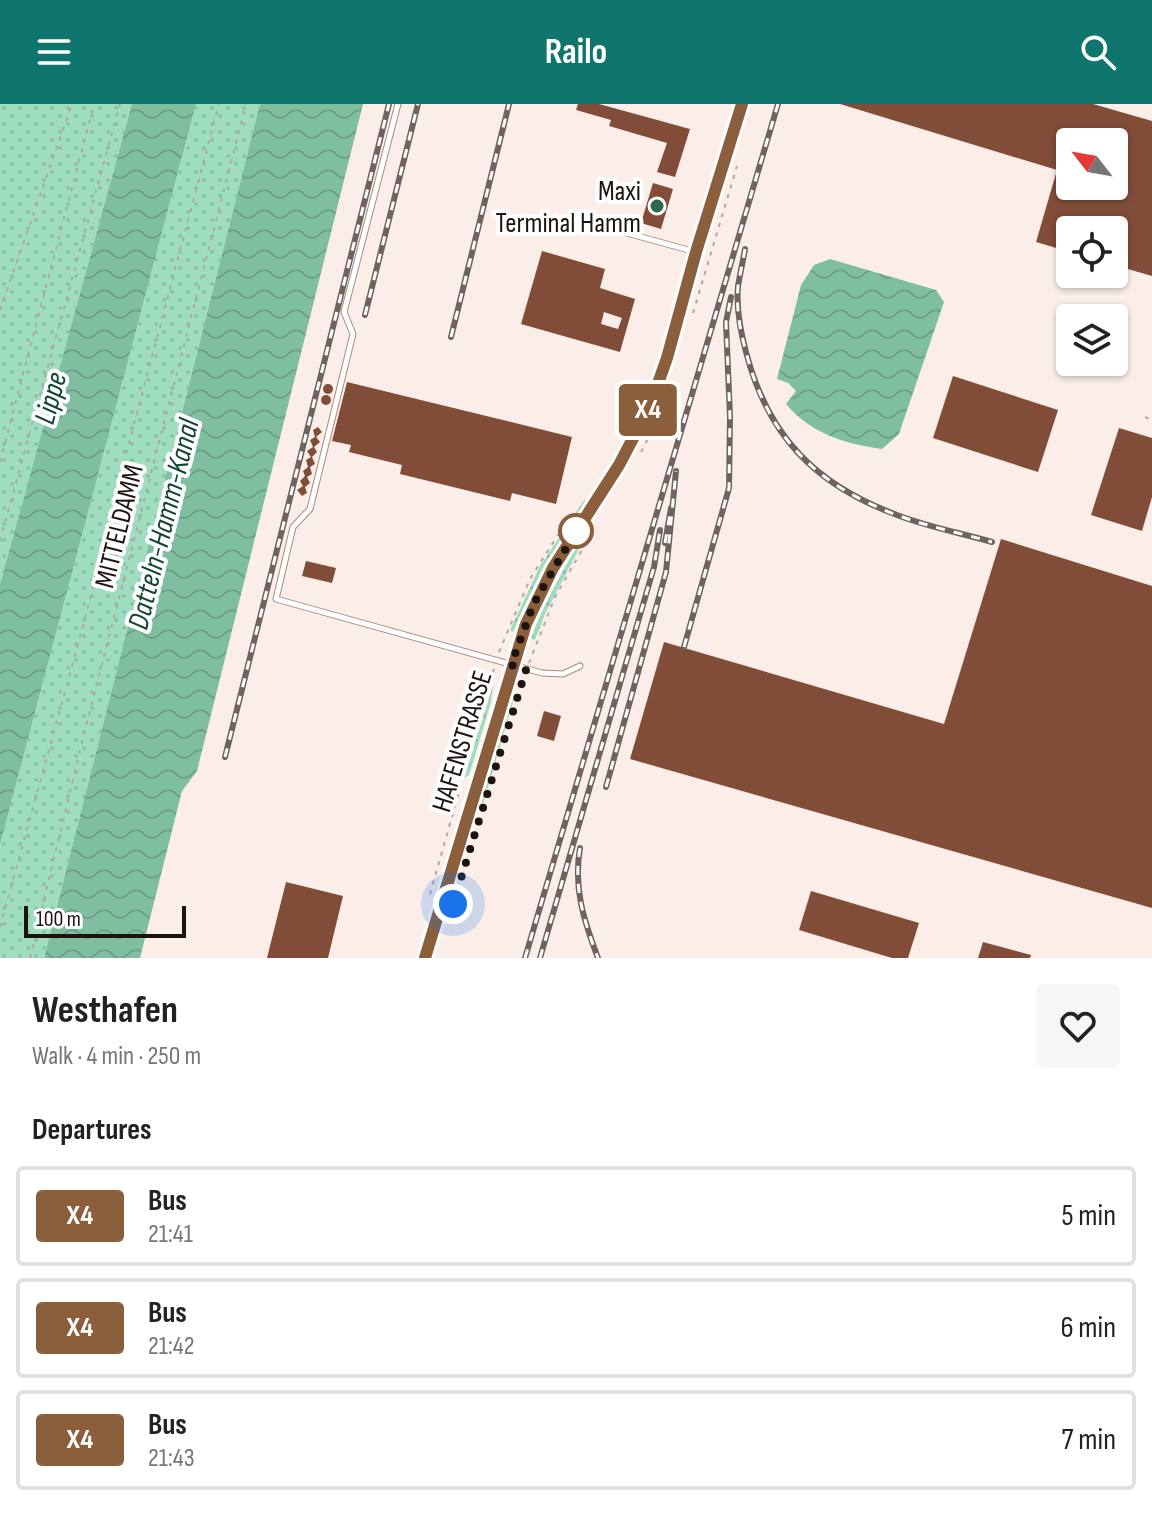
<!DOCTYPE html>
<meta charset="utf-8">
<style>
body{margin:0;font-family:"Sofia Sans Condensed",sans-serif;background:#f6f6f6;color:#222;height:100vh;display:flex;flex-direction:column;font-size:30px;white-space:nowrap}
*{box-sizing:border-box;margin:0}
p{font-size:26px;color:#767676}
.icon{flex:none;width:44px;height:44px;fill:none;stroke:currentColor;stroke-width:2;stroke-linecap:round;stroke-linejoin:round}
.map{position:relative;height:854px;overflow:hidden}
.details{display:flex;flex-direction:column;background:#fff;flex:1}
.details>*{flex:none}
.badge{padding:0 16px;border-radius:6px;font-size:28px;line-height:52px}
.needle{width:52px;rotate:301deg}
.fabs{position:absolute;left:1056px;top:24px;display:grid;gap:16px}
.fabs a{display:grid;place-items:center;width:72px;height:72px;border-radius:8px;background:#fff;box-shadow:0 2px 6px #0004;font-size:40px}
.scale{position:absolute;left:24px;bottom:20px;width:162px;box-sizing:border-box;padding-left:8px;border:4px solid #1e140f;border-top:0;font-size:22px;line-height:28px;white-space:nowrap;color:#1e140f;-webkit-text-stroke:6px #fefefe;paint-order:stroke}
.you{position:absolute;width:40px;height:40px;margin:-20px;border:6px solid #fff;border-radius:50%;background:#1a73e8;box-shadow:0 0 0 12px #1a73e833}
.map>.badge{position:absolute;translate:-50% -50%;box-shadow:0 0 0 4px #fff}
h2{padding:0 32px;font-size:30px;line-height:72px}
.round{display:grid;place-items:center;flex:none;width:84px;height:84px;border-radius:8px;background:#f6f6f6}
.headline{display:flex;align-items:center;justify-content:space-between;height:136px;padding:0 32px}
h1{font-size:38px;font-weight:700;line-height:60px}
ul{padding:0;list-style:none}
li{display:flex;align-items:center;gap:24px;height:100px;margin:0 16px 12px;padding:0 16px;border:4px solid #e0e0e0;border-radius:8px}
li div{flex:1}
li b{display:block;font-size:30px}
li em{font-style:normal}
li .badge{min-width:88px;font-weight:700;text-align:center}
header{display:flex;justify-content:space-between;align-items:center;height:104px;padding:0 32px;background:#0f766e;color:#fff;font-size:36px;font-weight:700}
.map>svg:first-child{display:block}
</style>
<header><svg class="icon" aria-label="menu" viewBox="0 0 24 24"><path d="M4 6h16M4 12h16M4 18h16"/></svg>Railo<svg class="icon" aria-label="search" viewBox="0 0 24 24"><circle cx="10" cy="10" r="6"/><path d="M15 15l6 6"/></svg></header>
<div class="map">
<svg width="1152" height="854" viewBox="0 0 1152 854">
<defs>
<pattern id="grass-dots" width="8" height="8" patternUnits="userSpaceOnUse" patternTransform="scale(2)"><rect width="8" height="8" fill="#9fddbf"/><path d="M2 2h.1M6 6h.1" fill="none" stroke="#88bda3" stroke-width="1.8" stroke-linecap="round"/></pattern>
<pattern id="water-waves" width="16" height="10" patternUnits="userSpaceOnUse" patternTransform="scale(2)"><rect width="16" height="10" fill="#80bea0"/><path d="M0 5q4-4 8 0t8 0" fill="none" stroke="#6ea289"/></pattern>
</defs>
<rect width="100%" height="100%" fill="#fbeee9"/>
<g fill="url(#grass-dots)">
<path d="M 0,0 L 132,0 L 0,480 Z"/>
<path d="M 196,0 L 260,0 L 44,854 L 0,854 L 0,741 Z"/>
<path d="M 585,395 L 585,402 L 543,464 L 513,528 L 510,526 L 540,462 Z"/>
<path d="M 577,441 L 580,443 L 545,510 L 535,536 L 531,535 L 541,507 Z"/>
<path d="M 493,581 L 491,598 L 469,671 L 464,674 Z"/>
<path d="M 514,588 L 515,591 L 483,700 L 480,695 Z"/>
</g>
<g fill="url(#water-waves)">
<path d="M 132,0 L 196,0 L 0,741 L 0,480 Z"/>
<path d="M 260,0 L 363,0 L 197,667 L 182,687 L 140,854 L 44,854 Z"/>
<path d="M 830,155 L 936,186 L 944,198 L 899,330 L 882,345 C 845,340 810,329 786,300 L 796,287 L 788,279 L 777,275 L 801,181 L 814,161 Z"/>
</g>
<g fill="#814d38" fill-rule="evenodd">
<path d="M 578,0 L 599,0 L 690,25 L 675,73 L 657,68 L 667,39 L 609,22 L 611,16 L 576,6 Z"/>
<path d="M 840,0 L 1093,0 L 1152,17 L 1152,172 L 1114,161 L 1114,126 L 1070,126 L 1070,148 L 1036,138 L 1057,66 ZM 1070,38 L 1114,38 L 1114,82 L 1070,82 Z"/>
<path d="M 653,79 L 673,85 L 661,125 L 641,119 Z"/>
<path d="M 542,147 L 605,165 L 600,184 L 635,195 L 620,248 L 521,220 ZM 604,208 L 622,214 L 618,225 L 601,220 Z"/>
<path d="M 953,272 L 1058,306 L 1038,368 L 933,334 Z"/>
<path d="M 347,278 L 572,333 L 556,400 L 512,389 L 510,397 L 400,370 L 402,361 L 349,348 L 351,341 L 332,337 Z"/>
<circle cx="328" cy="285" r="5"/>
<circle cx="326" cy="296" r="5"/>
<path d="M 318,323 L 322,328 L 316,333 L 320,338 L 314,343 L 317,348 L 312,353 L 315,360 L 310,363 L 312,370 L 307,373 L 310,379 L 305,383 L 307,389 L 302,392 L 297,386 L 303,382 L 300,377 L 305,372 L 303,367 L 308,363 L 306,356 L 311,353 L 307,347 L 313,343 L 310,336 L 315,333 L 313,326 Z"/>
<path d="M 1119,324 L 1152,334 L 1152,393 L 1142,427 L 1091,411 Z"/>
<path d="M 1001,435 L 1152,482 L 1152,804 L 630,655 L 664,538 L 944,620 Z"/>
<path d="M 306,457 L 336,464 L 332,479 L 302,472 Z"/>
<path d="M 544,607 L 561,612 L 554,637 L 537,632 Z"/>
<path d="M 286,778 L 343,792 L 328,854 L 267,854 Z"/>
<path d="M 811,787 L 919,819 L 908,854 L 892,854 L 799,826 Z"/>
<path d="M 983,838 L 1031,851 L 1030,854 L 978,854 Z"/>
</g>
<g fill="none" stroke-linecap="round" stroke-linejoin="round">
<defs>
<g id="lane">
<path d="M 398,0 L 344,208 L 353,230 L 310,405 L 293,423 L 276,495 L 542,569 L 563,570 L 580,562"/>
<path d="M 605,123 L 692,147"/>
</g>
<path id="secondary" d="M 425,854 L 526,520 L 553,464 L 619,361 L 650,302 L 667,254 L 696,148 L 742,0"/>
</defs>
<use href="#lane" stroke="#a68a7e" stroke-width="7"/>
<use href="#secondary" stroke="#a68a7e" stroke-width="16"/>
<g stroke="#b2a6a1" stroke-width="2" stroke-dasharray="4 6" stroke-linecap="butt">
<path d="M 0,206 L 72,0"/>
<path d="M 693,209 L 737,62"/>
<path d="M 1145,313 L 1152,316"/>
<path d="M 641,348 L 655,321"/>
<path d="M 0,358 L 94,0"/>
<path d="M 0,437 L 120,0"/>
<path d="M 499,548 L 530,475 L 570,412"/>
<path d="M 529,559 L 555,493 L 594,425"/>
<path d="M 430,790 L 494,565"/>
<path d="M 0,823 L 82,526 L 128,343 L 219,0"/>
<path d="M 30,854 L 83,634 L 246,0"/>
</g>
<use href="#lane" stroke="#fff" stroke-width="5"/>
<use href="#secondary" stroke="#fff" stroke-width="14"/>
<defs>
<g id="rail">
<path d="M 745,145 C 743,157 740,170 738,182 C 736,205 740,226 746,248 C 768,333 816,381 897,411 C 928,423 961,429 992,438"/>
<path d="M 365,211 L 418,0"/>
<path d="M 451,233 L 509,0"/>
<path d="M 665,439 L 671,404"/>
<path d="M 684,543 L 729,384 L 730,313 L 726,218 L 731,193"/>
<path d="M 225,653 L 389,0"/>
<path d="M 606,683 L 666,468 L 676,367"/>
<path d="M 580,744 C 573,784 584,817 598,854"/>
<path d="M 525,854 L 778,0"/>
<path d="M 540,854 L 654,463 L 660,426"/>
</g>
</defs>
<use href="#rail" stroke="#6e635e" stroke-width="6"/>
<use href="#rail" stroke="#fefefe" stroke-width="3" stroke-dasharray="9" stroke-linecap="butt"/>
</g>
<g fill="none" stroke-linecap="round" stroke-linejoin="round">
<defs>
<path id="line" d="M 425,854 L 526,520 L 553,464 L 619,361 L 650,302 L 667,254 L 696,148 L 742,0"/>
</defs>
<use href="#line" stroke="#fff" stroke-width="18"/>
<use href="#line" stroke="#8b5e3c" stroke-width="12"/>
<path stroke="#1e140f" stroke-width="8" stroke-dasharray="0 14.4" d="M 453,800 L 526,566 L 511,561 L 534,499 L 576,427"/>
</g>
<circle fill="#2e664e" stroke="#fefefe" stroke-width="3" cx="657" cy="102" r="8"/>
<circle fill="#fff" stroke="#8b5e3c" stroke-width="4" cx="576" cy="427" r="16"/>
<g text-anchor="middle" stroke-width="8" stroke-linejoin="round" paint-order="stroke">
<g font-size="28" fill="#1e140f" stroke="#fefefe" text-anchor="end">
<text x="641" y="96">Maxi<tspan x="641" dy="32">Terminal Hamm</tspan></text>
</g>
<g font-size="28" fill="#1e140f" stroke="#fefefe">
<text transform="translate(118 422) rotate(-76)" y="10">MITTELDAMM</text>
<text transform="translate(461 637) rotate(-73)" y="10">HAFENSTRASSE</text>
</g>
<g font-size="30" font-style="italic" fill="#124531" stroke="#fefefe">
<text transform="translate(50 294) rotate(-75)" y="10">Lippe</text>
<text transform="translate(163 420) rotate(-76)" y="10">Datteln-Hamm-Kanal</text>
</g>
</g>
</svg>
<div class="fabs">
<a><svg class="needle" viewBox="-14 -14 28 28"><path d="M0-13l5 13h-10z" fill="#e53935"/><path d="M0 13l5-13h-10z" fill="#767676"/></svg></a>
<a><svg class="icon" aria-label="locate" viewBox="0 0 24 24"><circle cx="12" cy="12" r="6"/><path d="M12 2v4M12 18v4M2 12h4M18 12h4"/></svg></a>
<a><svg class="icon" aria-label="layers" viewBox="0 0 24 24"><path d="M12 4l9 5-9 5-9-5zM3 14l9 5 9-5"/></svg></a>
</div>
<div class="scale">100 m</div>
<div class="you" style="left:453px;top:800px"></div>
<b class="badge" style="left:648px;top:306px;background:#8b5e3c;color:#fff">X4</b>
</div>
<section class="details">
<div class="headline"><div><h1>Westhafen</h1><p>Walk · 4 min · 250 m</p></div><a class="round"><svg class="icon" aria-label="heart" viewBox="0 0 24 24"><path d="M12 20l-8-8c-3-5 5-10 8-4 3-6 11-1 8 4z"/></svg></a></div>
<h2>Departures</h2>
<ul>
<li><span class="badge" style="background:#8b5e3c;color:#fff">X4</span><div><b>Bus</b><p>21:41</p></div><em>5 min</em></li>
<li><span class="badge" style="background:#8b5e3c;color:#fff">X4</span><div><b>Bus</b><p>21:42</p></div><em>6 min</em></li>
<li><span class="badge" style="background:#8b5e3c;color:#fff">X4</span><div><b>Bus</b><p>21:43</p></div><em>7 min</em></li>
</ul>
</section>
